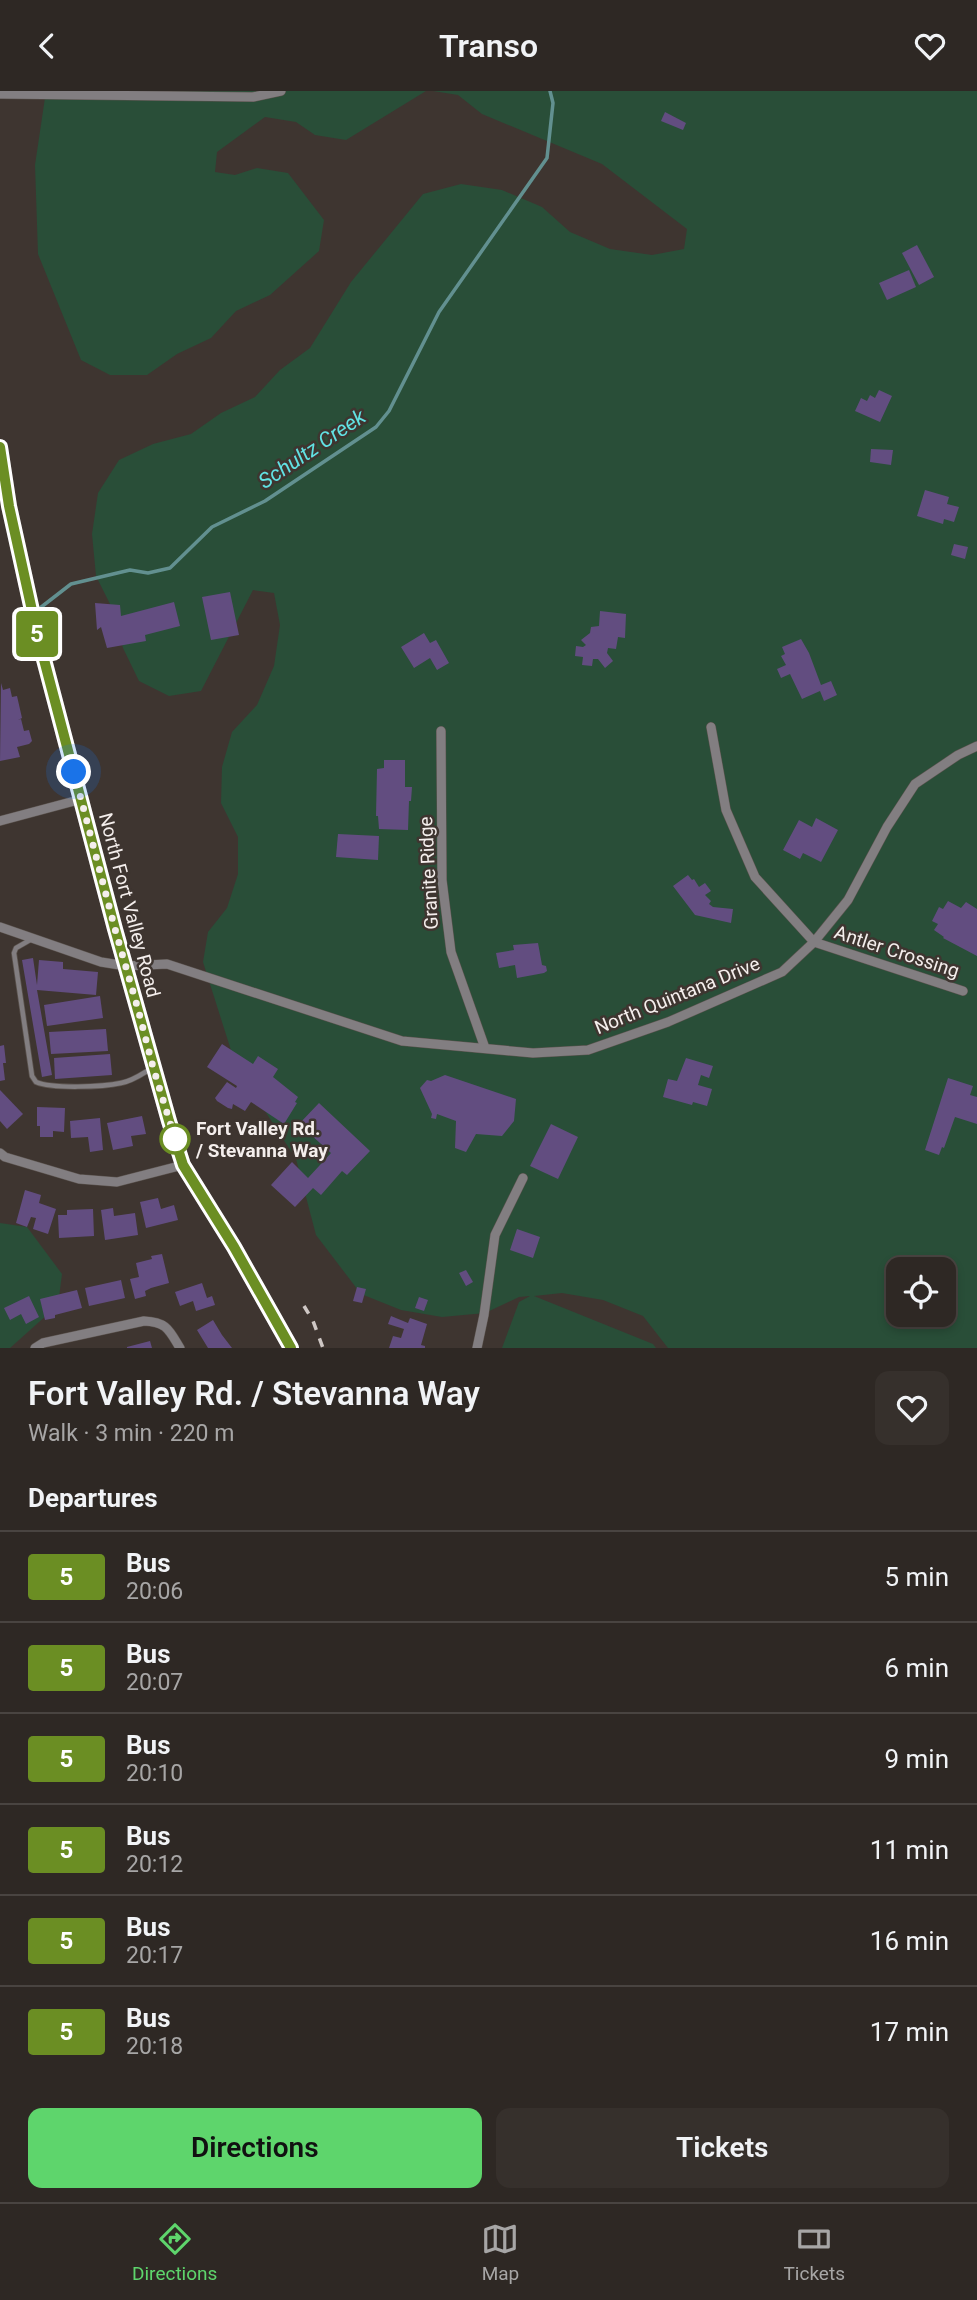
<!DOCTYPE html>
<meta charset="utf-8">
<style>
body{margin:0;font-family:Roboto,sans-serif;background:#36302c;color:#f1f3f6;height:100vh;display:flex;flex-direction:column;font-size:26px;white-space:nowrap}
*{box-sizing:border-box;margin:0}
p{font-size:23px;color:#a7a6a6}
.icon{flex:none;width:38px;height:38px;fill:none;stroke:currentColor;stroke-width:2;stroke-linecap:round;stroke-linejoin:round}
.map{position:relative;height:1257px;overflow:hidden}
.panel{display:flex;flex-direction:column;background:#2e2824;flex:1}
.panel>*{flex:none}
.badge{padding:0 14px;border-radius:5px;font-size:24px;line-height:46px}
.fabs{position:absolute;left:886px;top:1166px;display:grid;gap:14px}
.fabs a{display:grid;place-items:center;width:70px;height:70px;border-radius:14px;background:#2e2824;box-shadow:0 4px 10px #0003,0 0 0 2px #494441;font-size:35px}
.you{position:absolute;width:35px;height:35px;margin:-18px;border:5px solid #fff;border-radius:50%;background:#1a73e8;box-shadow:0 0 0 10px #1a73e833}
.map>.badge{position:absolute;translate:-50% -50%;box-shadow:0 0 0 4px #fff}
h2{padding:0 28px;font-size:26px;line-height:63px}
.round{display:grid;place-items:center;flex:none;width:74px;height:74px;border-radius:14px;background:#36302c}
.headline{display:flex;align-items:center;justify-content:space-between;height:119px;padding:0 28px}
h1{font-size:33px;font-weight:600;line-height:52px}
.cta{display:flex;gap:14px;margin-top:auto;padding:14px 28px}
.cta a{flex:1;height:80px;border-radius:14px;background:#5ed56c;color:#111;font-size:28px;font-weight:600;line-height:80px;text-align:center}
.cta a+a{background:#36302c;color:#f1f3f6}
ul{padding:0;list-style:none}
li{display:flex;align-items:center;gap:21px;height:91px;padding:0 28px;border-top:2px solid #494441}
li div{flex:1}
li b{display:block;font-size:26px}
li em{font-style:normal}
li .badge{min-width:77px;font-weight:700;text-align:center}
header{display:flex;justify-content:space-between;align-items:center;height:91px;padding:0 28px;background:#2e2824;font-size:32px;font-weight:600}
.dock{display:flex;justify-content:space-around;align-items:center;height:98px;border-top:2px solid #494441;background:#2e2824;font-size:19px;color:#a7a6a6}
.dock a{display:grid;justify-items:center;gap:4px}
.dock .selected{color:#5ed56c}
.map>svg:first-child{display:block}
</style>
<header><svg class="icon" aria-label="back" viewBox="0 0 24 24"><path d="M15 5l-7 7 7 7"/></svg>Transo<svg class="icon" aria-label="heart" viewBox="0 0 24 24"><path d="M12 20l-8-8c-3-5 5-10 8-4 3-6 11-1 8 4z"/></svg></header>
<div class="map">
<svg width="977" height="1257" viewBox="0 0 977 1257">
<rect width="100%" height="100%" fill="#3e3530"/>
<g fill="#294e38" fill-rule="evenodd">
<path d="M 46,0 L 426,0 L 346,49 L 315,44 L 296,31 L 265,26 L 217,61 L 215,81 L 235,84 L 257,77 L 288,82 L 324,129 L 319,160 L 270,204 L 236,220 L 211,247 L 177,263 L 147,284 L 110,284 L 81,269 L 38,163 L 35,74 Z"/>
<path d="M 433,0 L 977,0 L 977,1257 L 668,1257 L 643,1225 L 603,1209 L 562,1202 L 534,1205 L 653,1253 L 656,1257 L 502,1257 L 519,1211 L 530,1205 L 519,1206 L 485,1222 L 442,1226 L 401,1219 L 361,1203 L 316,1144 L 296,1068 L 236,975 L 203,871 L 208,841 L 227,817 L 238,783 L 238,746 L 221,712 L 222,676 L 232,641 L 257,614 L 274,575 L 280,534 L 274,502 L 253,499 L 201,600 L 169,605 L 139,590 L 123,557 L 113,519 L 96,485 L 92,443 L 98,402 L 119,369 L 153,353 L 191,343 L 221,322 L 255,306 L 280,279 L 310,257 L 351,191 L 423,103 L 461,93 L 502,99 L 542,116 L 570,141 L 610,158 L 652,164 L 684,158 L 687,138 L 602,73 L 482,23 L 458,4 ZM 898,1178 L 943,1178 L 943,1223 L 898,1223 Z"/>
<path d="M 0,1132 L 27,1136 L 62,1183 L 58,1214 L 10,1257 L 0,1257 Z"/>
</g>
<g fill="none" stroke-linecap="round" stroke-linejoin="round">
<path stroke="#629090" stroke-width="3.5" d="M 40,517 L 71,493 L 130,479 L 148,482 L 170,477 L 212,436 L 265,410 L 376,336 L 389,320 L 439,221 L 547,67 L 553,12 L 550,0"/>
</g>
<g fill="#624d80">
<path d="M 665,21 L 686,32 L 683,39 L 661,30 Z"/>
<path d="M 917,154 L 934,186 L 919,194 L 902,162 Z"/>
<path d="M 909,179 L 916,196 L 887,209 L 879,192 Z"/>
<path d="M 879,299 L 892,305 L 880,331 L 855,320 L 861,307 L 867,310 L 870,304 L 875,307 Z"/>
<path d="M 871,358 L 893,359 L 891,374 L 870,371 Z"/>
<path d="M 925,399 L 949,406 L 947,413 L 959,416 L 954,431 L 944,428 L 943,433 L 917,425 Z"/>
<path d="M 954,453 L 968,456 L 965,468 L 951,464 Z"/>
<path d="M 230,501 L 239,544 L 211,549 L 202,506 Z"/>
<path d="M 174,511 L 180,535 L 145,544 L 146,550 L 107,557 L 101,536 L 97,539 L 95,512 L 120,514 L 121,525 Z"/>
<path d="M 600,520 L 626,523 L 625,547 L 618,546 L 616,558 L 608,557 L 607,562 L 613,570 L 605,577 L 598,568 L 593,568 L 592,575 L 582,574 L 583,566 L 575,565 L 576,555 L 583,556 L 586,554 L 581,549 L 590,542 L 591,536 L 599,535 Z"/>
<path d="M 424,542 L 430,552 L 436,549 L 449,572 L 437,579 L 430,567 L 414,577 L 401,556 Z"/>
<path d="M 801,548 L 809,562 L 821,594 L 831,590 L 837,604 L 824,610 L 820,600 L 802,608 L 790,583 L 781,587 L 777,578 L 786,574 L 781,565 L 785,563 L 782,556 Z"/>
<path d="M 1,592 L 3,599 L 10,597 L 12,606 L 17,605 L 22,627 L 18,629 L 21,628 L 24,640 L 29,639 L 32,650 L 29,653 L 17,656 L 20,666 L 0,670 Z"/>
<path d="M 384,669 L 405,669 L 405,696 L 412,696 L 411,710 L 409,710 L 408,739 L 379,738 L 378,725 L 376,725 L 377,678 L 384,677 Z"/>
<path d="M 816,727 L 838,739 L 821,771 L 803,762 L 800,768 L 783,759 L 799,729 L 812,736 Z"/>
<path d="M 338,743 L 379,745 L 378,769 L 336,766 Z"/>
<path d="M 688,784 L 692,789 L 694,788 L 699,796 L 705,792 L 711,800 L 705,804 L 711,810 L 709,813 L 713,816 L 733,818 L 731,832 L 695,824 L 673,795 Z"/>
<path d="M 948,810 L 961,817 L 966,811 L 977,818 L 977,865 L 943,847 L 944,846 L 934,839 L 938,833 L 932,830 L 939,816 L 943,818 Z"/>
<path d="M 538,852 L 542,874 L 546,875 L 547,880 L 544,882 L 517,887 L 515,874 L 499,877 L 496,862 L 514,859 L 513,854 Z"/>
<path d="M 33,867 L 37,894 L 39,869 L 63,871 L 63,878 L 98,881 L 96,904 L 37,899 L 52,984 L 42,986 L 22,869 Z"/>
<path d="M 100,905 L 103,927 L 47,935 L 44,914 Z"/>
<path d="M 106,938 L 108,960 L 51,963 L 49,941 Z"/>
<path d="M 222,953 L 253,973 L 258,965 L 278,978 L 273,986 L 298,1006 L 295,1011 L 297,1012 L 284,1033 L 251,1011 L 245,1020 L 233,1013 L 232,1018 L 228,1017 L 217,1010 L 215,1007 L 227,991 L 236,997 L 237,995 L 207,976 Z"/>
<path d="M 4,954 L 6,972 L 3,972 L 5,989 L 0,990 L 0,955 Z"/>
<path d="M 110,963 L 112,984 L 55,988 L 54,967 Z"/>
<path d="M 686,967 L 713,975 L 709,987 L 701,984 L 698,994 L 712,998 L 707,1015 L 693,1011 L 692,1014 L 663,1006 L 668,988 L 677,990 Z"/>
<path d="M 445,984 L 516,1008 L 514,1030 L 502,1045 L 476,1043 L 466,1061 L 455,1057 L 456,1030 L 437,1023 L 436,1028 L 431,1027 L 432,1023 L 420,997 L 427,989 L 431,990 Z"/>
<path d="M 948,987 L 973,995 L 970,1004 L 977,1006 L 977,1033 L 955,1026 L 944,1057 L 942,1056 L 939,1064 L 925,1059 Z"/>
<path d="M 0,999 L 23,1023 L 7,1038 L 0,1030 Z"/>
<path d="M 319,1012 L 370,1060 L 347,1084 L 342,1080 L 321,1104 L 313,1097 L 295,1116 L 271,1094 L 292,1071 L 308,1087 L 331,1062 L 299,1033 Z"/>
<path d="M 37,1016 L 65,1017 L 64,1041 L 53,1040 L 53,1046 L 40,1046 L 40,1035 L 37,1035 Z"/>
<path d="M 142,1025 L 146,1043 L 131,1045 L 133,1055 L 113,1059 L 107,1032 Z"/>
<path d="M 100,1027 L 103,1059 L 90,1061 L 88,1046 L 71,1047 L 70,1030 Z"/>
<path d="M 551,1033 L 578,1046 L 558,1088 L 530,1075 Z"/>
<path d="M 25,1099 L 41,1104 L 39,1112 L 56,1118 L 48,1143 L 33,1138 L 36,1127 L 31,1126 L 27,1136 L 16,1132 Z"/>
<path d="M 158,1107 L 161,1118 L 174,1114 L 178,1129 L 146,1137 L 140,1111 Z"/>
<path d="M 113,1117 L 114,1125 L 135,1122 L 138,1144 L 105,1149 L 101,1119 Z"/>
<path d="M 93,1118 L 94,1145 L 59,1147 L 58,1124 L 67,1124 L 67,1119 Z"/>
<path d="M 517,1138 L 540,1146 L 533,1167 L 510,1159 Z"/>
<path d="M 162,1163 L 169,1192 L 151,1197 L 145,1200 L 146,1205 L 135,1208 L 130,1188 L 139,1186 L 136,1172 L 152,1168 L 151,1165 Z"/>
<path d="M 466,1179 L 473,1191 L 466,1195 L 459,1182 Z"/>
<path d="M 121,1189 L 125,1207 L 89,1215 L 85,1197 Z"/>
<path d="M 202,1192 L 207,1207 L 212,1205 L 215,1214 L 196,1220 L 193,1210 L 180,1215 L 175,1201 Z"/>
<path d="M 357,1196 L 366,1198 L 362,1212 L 353,1210 Z"/>
<path d="M 77,1199 L 82,1217 L 55,1224 L 55,1227 L 45,1229 L 40,1208 Z"/>
<path d="M 29,1205 L 39,1226 L 26,1233 L 21,1223 L 10,1229 L 4,1217 Z"/>
<path d="M 419,1206 L 428,1209 L 424,1220 L 415,1217 Z"/>
<path d="M 391,1225 L 408,1232 L 410,1227 L 427,1233 L 421,1254 L 425,1255 L 425,1257 L 389,1257 L 393,1245 L 401,1247 L 404,1238 L 388,1233 Z"/>
<path d="M 213,1229 L 222,1244 L 232,1257 L 208,1257 L 197,1239 Z"/>
<path d="M 150,1250 L 152,1257 L 127,1257 L 127,1256 Z"/>
</g>
<g fill="none" stroke-linecap="round" stroke-linejoin="round">
<defs>
<path id="lane" d="M 30,849 L 16,857 L 14,862 L 32,985 L 36,991 C 52,998 103,996 121,992 C 133,990 142,983 152,977"/>
<g id="street">
<path d="M 0,3 L 253,6 L 281,0"/>
<path d="M 711,636 L 726,719 L 755,786 L 814,851 L 963,900"/>
<path d="M 441,640 L 442,789 L 451,861 L 485,957"/>
<path d="M 0,730 L 82,708"/>
<path d="M 0,836 L 101,871 L 126,875 L 167,873 L 402,950 L 533,962 L 588,959 L 668,931 L 782,881 L 814,851 L 848,809 L 887,736 L 915,693 L 958,664 L 977,655"/>
<path d="M 0,1062 L 5,1066 L 79,1088 L 117,1091 L 183,1074"/>
<path d="M 35,1257 L 43,1252 L 144,1230 C 167,1231 169,1239 180,1257"/>
<path d="M 477,1257 L 484,1224 L 495,1144 L 523,1087"/>
</g>
<path id="primary" d="M 0,356 L 9,415 L 37,542 L 115,838 L 169,1030 L 183,1074 L 234,1156 L 291,1257"/>
</defs>
<use href="#lane" stroke="#5b534e" stroke-width="6"/>
<use href="#street" stroke="#5b534e" stroke-width="10"/>
<use href="#primary" stroke="#5b534e" stroke-width="16"/>
<use href="#lane" stroke="#827e81" stroke-width="4.5"/>
<use href="#street" stroke="#827e81" stroke-width="9"/>
<use href="#primary" stroke="#ccc4cb" stroke-width="14"/>
<path stroke="#cec7c4" stroke-width="3.5" stroke-dasharray="9 9" stroke-linecap="butt" d="M 304,1215 L 313,1230 L 323,1257"/>
</g>
<g fill="none" stroke-linecap="round" stroke-linejoin="round">
<defs>
<path id="line" d="M 0,356 L 9,415 L 37,542 L 115,838 L 169,1030 L 183,1074 L 234,1156 L 291,1257"/>
</defs>
<use href="#line" stroke="#fff" stroke-width="16"/>
<use href="#line" stroke="#6b8e23" stroke-width="10"/>
<path stroke="#f4eeec" stroke-width="7" stroke-dasharray="0 12.6" d="M 74,681 L 115,838 L 138,918 L 153,976 L 175,1048"/>
</g>
<circle fill="#fff" stroke="#6b8e23" stroke-width="3.5" cx="175" cy="1048" r="14"/>
<g text-anchor="middle" stroke-width="5" stroke-linejoin="round" paint-order="stroke">
<g font-size="19" fill="#f4eeec" stroke="#3e3530">
<text transform="translate(428 782) rotate(-93)" y="7">Granite Ridge</text>
<text transform="translate(130 814) rotate(75)" y="7">North Fort Valley Road</text>
<text transform="translate(897 860) rotate(18)" y="7">Antler Crossing</text>
<text transform="translate(677 904) rotate(-22)" y="7">North Quintana Drive</text>
</g>
<g font-size="19" font-weight="bold" fill="#f4eeec" stroke="#3e3530" text-anchor="start">
<text x="196" y="1044">Fort Valley Rd.<tspan x="196" dy="22">/ Stevanna Way</tspan></text>
</g>
<g font-size="21" font-style="italic" fill="#61e2e3" stroke="#3e3530">
<text transform="translate(312 358) rotate(-34)" y="7">Schultz Creek</text>
</g>
</g>
</svg>
<div class="fabs">
<a><svg class="icon" aria-label="locate" viewBox="0 0 24 24"><circle cx="12" cy="12" r="6"/><path d="M12 2v4M12 18v4M2 12h4M18 12h4"/></svg></a>
</div>
<div class="you" style="left:74px;top:681px"></div>
<b class="badge" style="left:37px;top:543px;background:#6b8e23;color:#fff">5</b>
</div>
<section class="panel">
<div class="headline"><div><h1>Fort Valley Rd. / Stevanna Way</h1><p>Walk · 3 min · 220 m</p></div><a class="round"><svg class="icon" aria-label="heart" viewBox="0 0 24 24"><path d="M12 20l-8-8c-3-5 5-10 8-4 3-6 11-1 8 4z"/></svg></a></div>
<h2>Departures</h2>
<ul>
<li><span class="badge" style="background:#6b8e23;color:#fff">5</span><div><b>Bus</b><p>20:06</p></div><em>5 min</em></li>
<li><span class="badge" style="background:#6b8e23;color:#fff">5</span><div><b>Bus</b><p>20:07</p></div><em>6 min</em></li>
<li><span class="badge" style="background:#6b8e23;color:#fff">5</span><div><b>Bus</b><p>20:10</p></div><em>9 min</em></li>
<li><span class="badge" style="background:#6b8e23;color:#fff">5</span><div><b>Bus</b><p>20:12</p></div><em>11 min</em></li>
<li><span class="badge" style="background:#6b8e23;color:#fff">5</span><div><b>Bus</b><p>20:17</p></div><em>16 min</em></li>
<li><span class="badge" style="background:#6b8e23;color:#fff">5</span><div><b>Bus</b><p>20:18</p></div><em>17 min</em></li>
</ul>
<div class="cta"><a>Directions</a><a>Tickets</a></div>
</section>
<nav class="dock">
<a class="selected"><svg class="icon" aria-label="directions" viewBox="0 0 24 24"><path d="M12 3l9 9-9 9-9-9zM9 14v-3h6M13 9l2 2-2 2"/></svg>Directions</a>
<a><svg class="icon" aria-label="map" viewBox="0 0 24 24"><path d="M3 6l6-2 6 2 6-2v14l-6 2-6-2-6 2zM9 4v14M15 6v14"/></svg>Map</a>
<a><svg class="icon" aria-label="tickets" viewBox="0 0 24 24"><path d="M3 7h18v10H3zM15 7v10"/></svg>Tickets</a>
</nav>
